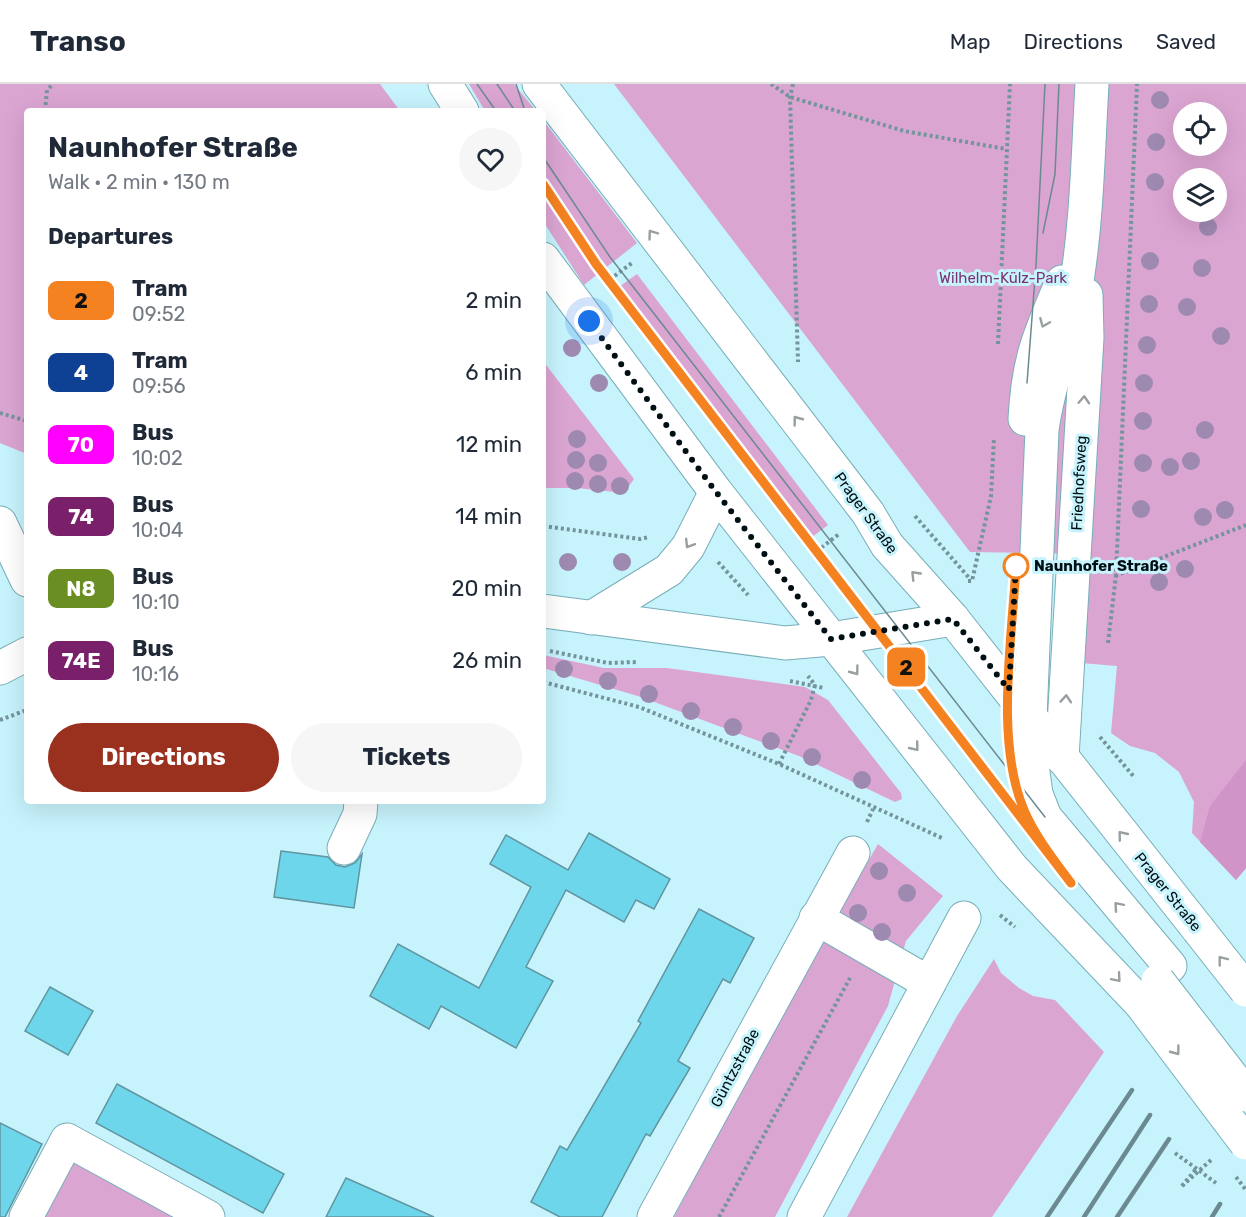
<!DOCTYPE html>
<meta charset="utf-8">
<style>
body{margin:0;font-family:Rubik,sans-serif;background:#f6f6f7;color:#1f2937;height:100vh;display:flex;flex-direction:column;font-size:22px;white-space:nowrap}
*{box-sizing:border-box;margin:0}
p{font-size:20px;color:#747a83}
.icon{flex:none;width:33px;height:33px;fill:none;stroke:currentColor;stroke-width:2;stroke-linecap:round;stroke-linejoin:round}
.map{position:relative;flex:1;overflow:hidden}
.drawer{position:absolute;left:24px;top:24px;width:522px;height:696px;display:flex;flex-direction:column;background:#fff;border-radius:6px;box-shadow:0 6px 24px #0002}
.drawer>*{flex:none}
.badge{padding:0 12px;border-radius:9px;font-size:21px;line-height:39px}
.buttons{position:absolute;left:1173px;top:18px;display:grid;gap:12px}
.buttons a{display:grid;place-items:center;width:54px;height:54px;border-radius:50%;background:#fff;box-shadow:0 6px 24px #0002;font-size:30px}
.you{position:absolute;width:30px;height:30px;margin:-15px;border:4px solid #fff;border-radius:50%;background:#1a73e8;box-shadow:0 0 0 9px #1a73e833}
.map>.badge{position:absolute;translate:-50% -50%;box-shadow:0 0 0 3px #fff}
h2{padding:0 24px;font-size:22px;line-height:54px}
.round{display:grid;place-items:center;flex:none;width:63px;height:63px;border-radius:32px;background:#f6f6f7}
.overview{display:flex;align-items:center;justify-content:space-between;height:102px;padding:0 24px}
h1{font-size:28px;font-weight:700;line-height:45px}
.primary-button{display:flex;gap:12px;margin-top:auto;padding:12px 24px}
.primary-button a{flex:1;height:69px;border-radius:36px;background:#9a301e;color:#fff;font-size:24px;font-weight:700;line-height:69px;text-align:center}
.primary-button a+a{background:#f6f6f7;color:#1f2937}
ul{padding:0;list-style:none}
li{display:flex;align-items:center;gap:18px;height:72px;padding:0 24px}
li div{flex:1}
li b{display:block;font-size:22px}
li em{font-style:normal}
li .badge{min-width:66px;font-weight:700;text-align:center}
header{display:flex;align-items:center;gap:36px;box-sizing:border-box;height:84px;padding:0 30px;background:#fff;border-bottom:2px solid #e0e1e3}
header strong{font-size:28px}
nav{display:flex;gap:33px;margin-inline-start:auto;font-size:21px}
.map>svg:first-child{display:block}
</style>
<header>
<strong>Transo</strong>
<nav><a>Map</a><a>Directions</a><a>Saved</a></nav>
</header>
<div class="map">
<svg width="1246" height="1133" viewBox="0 0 1246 1133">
<rect width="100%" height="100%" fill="#c7f3fc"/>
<g fill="#dba5d2" fill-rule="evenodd">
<path d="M 0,0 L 380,0 L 400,27 L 27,27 L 27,370 L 0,359 Z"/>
<path d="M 469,0 L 514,0 L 536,27 L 485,27 Z"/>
<path d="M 614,0 L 1246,0 L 1246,784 L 1236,796 L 1192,749 L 1194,718 L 1179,688 L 1155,669 L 1130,662 L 1111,649 L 1117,582 L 1081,579 L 1085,470 L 970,468 ZM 1184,28 L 1216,28 L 1216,62 L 1184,62 ZM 1184,94 L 1216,94 L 1216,128 L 1184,128 Z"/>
<path d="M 543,36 L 637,159 L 584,201 L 543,137 Z"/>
<path d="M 637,190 L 828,441 L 804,459 L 613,207 Z"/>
<path d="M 543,277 L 634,395 L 624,409 L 577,404 L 543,404 Z"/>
<path d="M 543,571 L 604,584 L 667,584 L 805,603 L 828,616 L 901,709 L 902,715 L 895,718 L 799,672 L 641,613 L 543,584 Z"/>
<path d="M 878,760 L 943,812 L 906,857 L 888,922 L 775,1133 L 674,1133 L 811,877 Z"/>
<path d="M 994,875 L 1001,889 L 1019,904 L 1033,912 L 1055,916 L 1104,968 L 992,1133 L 847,1133 L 957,932 Z"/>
<path d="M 72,1070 L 184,1133 L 39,1133 Z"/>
</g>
<path fill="#d194c8" d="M 1246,676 L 1246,784 L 1236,796 L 1200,758 L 1210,722 Z"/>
<g fill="#6ed6ea" stroke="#6095a0" stroke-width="1.5">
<path d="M 589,749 L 670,795 L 654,825 L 636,816 L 624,838 L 566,806 L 526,883 L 553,897 L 516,964 L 441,922 L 429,945 L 370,912 L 398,860 L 479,904 L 531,803 L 490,780 L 506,751 L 568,786 Z"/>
<path d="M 281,767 L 328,773 L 336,781 L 345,783 L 355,779 L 362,770 L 354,824 L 274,813 Z"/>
<path d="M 699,825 L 754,854 L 730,899 L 723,895 L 678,977 L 690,984 L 650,1052 L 646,1050 L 602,1133 L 560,1133 L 531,1118 L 560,1062 L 567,1066 L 641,939 L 638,937 Z"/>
<path d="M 50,903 L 93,927 L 68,971 L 25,947 Z"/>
<path d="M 117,1000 L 284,1090 L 263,1129 L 96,1039 Z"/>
<path d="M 0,1039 L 42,1060 L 5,1133 L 0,1133 Z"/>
<path d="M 346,1094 L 434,1133 L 326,1133 Z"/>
</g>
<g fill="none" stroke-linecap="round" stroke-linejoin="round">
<defs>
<g id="minor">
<path d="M 1092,0 C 1088,69 1087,140 1075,209 C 1066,255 1048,299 1042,346 L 1029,658 L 1036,710 L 1045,733 L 1170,882"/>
<path d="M 1025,335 C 1028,276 1039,252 1062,198"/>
<path d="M 0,439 L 27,496"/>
<path d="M 1062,674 L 1087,254 L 1086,211"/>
<path d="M 344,764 L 360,730 L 361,717"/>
<path d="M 816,834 L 929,899"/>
<path d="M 26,1133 L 67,1056 L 208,1133"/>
<path d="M 654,1133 L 853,769"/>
<path d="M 804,1133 L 964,834"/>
</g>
<g id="major">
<path d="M 445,0 L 462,27"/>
<path d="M 539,0 L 868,429 L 887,461 L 953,535 L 1198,845"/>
<path d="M 543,175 L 716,408 L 1012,784 L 1141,920"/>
<path d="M 543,527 L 785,559 L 831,555 L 953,535"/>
<path d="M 591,534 L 669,486 L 688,463 L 716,408"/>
<path d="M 0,584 L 27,570"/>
</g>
</defs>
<use href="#minor" stroke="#78aeb9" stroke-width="35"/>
<use href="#major" stroke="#78aeb9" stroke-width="35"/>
<g stroke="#74949b" stroke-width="4" stroke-dasharray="3 3" stroke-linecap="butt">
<path d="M 771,0 L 790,13 L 904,47 L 1006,65"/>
<path d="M 793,0 L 790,13 L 798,278"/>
<path d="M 45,27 L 47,6 L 53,0"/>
<path d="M 605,199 L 632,179"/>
<path d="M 998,260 L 1010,0"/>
<path d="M 0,329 L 27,337"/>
<path d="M 915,432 L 971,496"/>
<path d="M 543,442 L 640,455 L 649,453"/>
<path d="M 812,471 L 839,450"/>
<path d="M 718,478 L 748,511"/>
<path d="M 1115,492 L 1246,441"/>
<path d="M 968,497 L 972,497 L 991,412 L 994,354"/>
<path d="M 1108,559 L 1116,491 L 1137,0"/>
<path d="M 550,567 L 608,579 L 637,578"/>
<path d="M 790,597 L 824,604"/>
<path d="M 543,598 L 639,623 L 779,680 L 942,754"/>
<path d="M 0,636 L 27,626"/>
<path d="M 1100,653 L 1135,694"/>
<path d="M 779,680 L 811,616 L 815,601 L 808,592"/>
<path d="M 867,738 L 873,725"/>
<path d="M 1000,831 L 1015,843"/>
<path d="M 1175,1069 L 1216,1099"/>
<path d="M 1236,1093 L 1246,1106"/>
<path d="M 1182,1102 L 1196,1085"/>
<path d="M 719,1133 L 850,894"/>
</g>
<use href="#minor" stroke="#fff" stroke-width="33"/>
<use href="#major" stroke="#fff" stroke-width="33"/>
<g stroke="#6b8a90" stroke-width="1.5">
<path d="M 477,0 L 496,27"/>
<path d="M 497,0 L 515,27"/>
<path d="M 516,0 L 525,27"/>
<path d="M 543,73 L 610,173 L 1045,733"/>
<path d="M 543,100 L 596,180 L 1071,799"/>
<path d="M 1043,149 L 1055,90 L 1059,0"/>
<path d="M 1027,299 L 1036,181 L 1045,0"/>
</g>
<g stroke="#6b8a90" stroke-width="4.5">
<path d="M 1047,1133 L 1132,1006"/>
<path d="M 1084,1133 L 1150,1031"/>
<path d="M 1117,1133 L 1169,1055"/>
<path d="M 1212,1133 L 1220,1120"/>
</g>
<defs>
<path id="minor-bridge" d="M 1158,897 L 1246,1011"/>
<g id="major-bridge">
<path d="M 1198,845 L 1246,906"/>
<path d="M 1141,920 L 1246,1059"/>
</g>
</defs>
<use href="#minor-bridge" stroke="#78aeb9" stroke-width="35" stroke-linecap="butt"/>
<use href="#major-bridge" stroke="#78aeb9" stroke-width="35" stroke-linecap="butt"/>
<path stroke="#74949b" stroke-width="4" stroke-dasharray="3 3" stroke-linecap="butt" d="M 1182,1102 L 1212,1075"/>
<use href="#minor-bridge" stroke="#fff" stroke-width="33"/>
<use href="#major-bridge" stroke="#fff" stroke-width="33"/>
</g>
<g fill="#9e89b1">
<circle cx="1160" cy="16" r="9"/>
<circle cx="1156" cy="58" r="9"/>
<circle cx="1155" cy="98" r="9"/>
<circle cx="1208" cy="143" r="9"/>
<circle cx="1150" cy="177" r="9"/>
<circle cx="1202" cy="184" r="9"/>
<circle cx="1149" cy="220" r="9"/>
<circle cx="1187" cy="223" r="9"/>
<circle cx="1221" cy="252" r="9"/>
<circle cx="1147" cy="261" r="9"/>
<circle cx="572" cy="264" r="9"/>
<circle cx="599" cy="299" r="9"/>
<circle cx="1144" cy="299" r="9"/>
<circle cx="1143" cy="337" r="9"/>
<circle cx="1205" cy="346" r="9"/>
<circle cx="577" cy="355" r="9"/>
<circle cx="576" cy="376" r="9"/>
<circle cx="1191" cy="377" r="9"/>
<circle cx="598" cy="379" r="9"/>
<circle cx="1143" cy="379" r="9"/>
<circle cx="1170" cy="383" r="9"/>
<circle cx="575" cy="397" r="9"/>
<circle cx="598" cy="400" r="9"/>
<circle cx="620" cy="402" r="9"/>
<circle cx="1141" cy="425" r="9"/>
<circle cx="1225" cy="426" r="9"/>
<circle cx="1203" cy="433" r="9"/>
<circle cx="568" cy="478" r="9"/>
<circle cx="622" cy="478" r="9"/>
<circle cx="1185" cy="485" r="9"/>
<circle cx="1159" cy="498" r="9"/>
<circle cx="564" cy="585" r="9"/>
<circle cx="608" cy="597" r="9"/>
<circle cx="649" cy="610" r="9"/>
<circle cx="691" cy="627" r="9"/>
<circle cx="733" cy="643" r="9"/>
<circle cx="771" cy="657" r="9"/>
<circle cx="812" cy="673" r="9"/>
<circle cx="862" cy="696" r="9"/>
<circle cx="879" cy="787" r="9"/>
<circle cx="907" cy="809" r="9"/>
<circle cx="858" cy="829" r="9"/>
<circle cx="882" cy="848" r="9"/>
</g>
<defs><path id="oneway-chevron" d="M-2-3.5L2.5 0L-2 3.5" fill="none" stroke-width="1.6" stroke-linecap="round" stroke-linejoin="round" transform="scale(1.5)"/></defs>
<g stroke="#999fa1">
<use href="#oneway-chevron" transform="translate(652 150) rotate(-126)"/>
<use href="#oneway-chevron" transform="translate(1044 239) rotate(113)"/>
<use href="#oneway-chevron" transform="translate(1084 316) rotate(-87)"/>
<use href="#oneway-chevron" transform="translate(797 336) rotate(-127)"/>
<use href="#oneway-chevron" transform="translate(689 460) rotate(122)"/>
<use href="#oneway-chevron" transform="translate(915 491) rotate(-134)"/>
<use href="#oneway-chevron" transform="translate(855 587) rotate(53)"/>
<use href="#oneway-chevron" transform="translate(1066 615) rotate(-86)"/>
<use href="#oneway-chevron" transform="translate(915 663) rotate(51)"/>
<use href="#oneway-chevron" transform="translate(1122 751) rotate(-129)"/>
<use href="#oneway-chevron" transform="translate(1118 822) rotate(-131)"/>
<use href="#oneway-chevron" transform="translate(1222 876) rotate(-128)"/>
<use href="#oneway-chevron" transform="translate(1117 894) rotate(49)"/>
<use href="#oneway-chevron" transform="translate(1176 967) rotate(53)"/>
</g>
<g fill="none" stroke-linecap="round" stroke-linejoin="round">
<defs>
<path id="line" d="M 543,100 L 596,180 L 1071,799 C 1054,776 1035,752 1024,726 C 995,657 1012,556 1016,482"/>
</defs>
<use href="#line" stroke="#fff" stroke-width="14"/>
<use href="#line" stroke="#f58220" stroke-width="9"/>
<path stroke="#000f13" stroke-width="6" stroke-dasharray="0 10.8" d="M 589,237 L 716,408 L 831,555 L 953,535 L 1009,606 L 1016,482"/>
</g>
<circle fill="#fff" stroke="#f58220" stroke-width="3" cx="1016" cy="482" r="12"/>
<g text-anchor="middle" stroke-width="6" stroke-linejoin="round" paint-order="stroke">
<g font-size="15" fill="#7c3373" stroke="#c7f3fc">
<text x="1003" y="199">Wilhelm-Külz-Park</text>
</g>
<g font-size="15" fill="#000f13" stroke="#c7f3fc">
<text transform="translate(1079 399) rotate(-87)" y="5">Friedhofsweg</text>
<text transform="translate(866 429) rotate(54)" y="5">Prager Straße</text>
<text transform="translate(1168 808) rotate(51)" y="5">Prager Straße</text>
<text transform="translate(735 984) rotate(-62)" y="5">Güntzstraße</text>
</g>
<g font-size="15" font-weight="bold" fill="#000f13" stroke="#c7f3fc" text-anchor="start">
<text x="1034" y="487">Naunhofer Straße</text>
</g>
</g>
</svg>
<div class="buttons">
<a><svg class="icon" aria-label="locate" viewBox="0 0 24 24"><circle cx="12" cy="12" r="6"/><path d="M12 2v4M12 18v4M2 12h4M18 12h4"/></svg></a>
<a><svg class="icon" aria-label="layers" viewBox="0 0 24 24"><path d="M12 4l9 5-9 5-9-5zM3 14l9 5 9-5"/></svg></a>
</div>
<div class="you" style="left:589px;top:237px"></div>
<b class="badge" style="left:906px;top:583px;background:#f58220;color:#111">2</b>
<section class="drawer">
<div class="overview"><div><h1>Naunhofer Straße</h1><p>Walk · 2 min · 130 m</p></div><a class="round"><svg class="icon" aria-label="heart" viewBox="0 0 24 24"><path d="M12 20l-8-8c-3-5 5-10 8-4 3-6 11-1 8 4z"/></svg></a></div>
<h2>Departures</h2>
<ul>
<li><span class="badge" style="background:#f58220;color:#111">2</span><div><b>Tram</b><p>09:52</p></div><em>2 min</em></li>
<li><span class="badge" style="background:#0e4094;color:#fff">4</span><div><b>Tram</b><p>09:56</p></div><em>6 min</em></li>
<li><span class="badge" style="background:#f0f;color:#fff">70</span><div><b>Bus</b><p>10:02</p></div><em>12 min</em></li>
<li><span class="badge" style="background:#7a206a;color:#fff">74</span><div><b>Bus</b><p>10:04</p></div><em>14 min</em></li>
<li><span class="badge" style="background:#6b8e23;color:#fff">N8</span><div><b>Bus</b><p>10:10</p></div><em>20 min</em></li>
<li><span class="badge" style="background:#7a206a;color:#fff">74E</span><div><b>Bus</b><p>10:16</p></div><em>26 min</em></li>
</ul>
<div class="primary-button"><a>Directions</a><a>Tickets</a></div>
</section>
</div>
